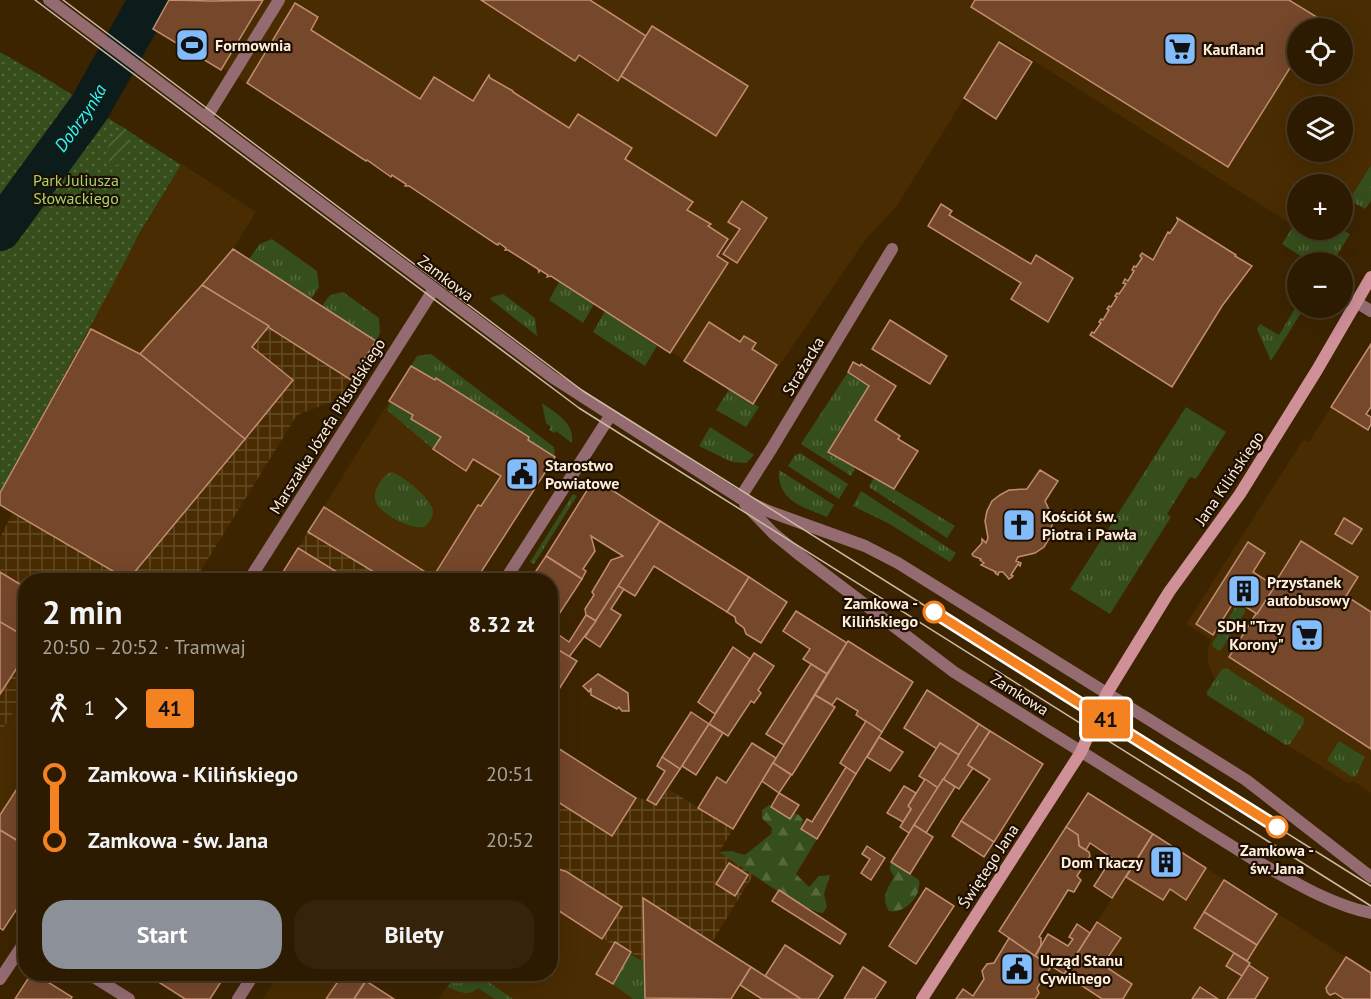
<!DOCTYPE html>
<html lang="pl">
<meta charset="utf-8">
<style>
body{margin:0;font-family:"PT Sans",sans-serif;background:#35240b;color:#f1f3f6;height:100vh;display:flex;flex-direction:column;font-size:22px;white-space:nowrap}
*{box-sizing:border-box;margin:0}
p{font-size:20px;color:#a7a199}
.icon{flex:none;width:33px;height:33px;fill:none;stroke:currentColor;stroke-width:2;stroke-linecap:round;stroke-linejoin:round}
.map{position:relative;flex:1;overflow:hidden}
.sheet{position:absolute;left:18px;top:573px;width:540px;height:408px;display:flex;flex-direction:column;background:#2d1b01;border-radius:24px;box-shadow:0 6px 24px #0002,0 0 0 2px #483923}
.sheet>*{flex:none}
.badge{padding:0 12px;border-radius:4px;font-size:21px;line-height:39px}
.controls{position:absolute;left:1287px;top:18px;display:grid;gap:12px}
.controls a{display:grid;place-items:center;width:66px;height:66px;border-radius:50%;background:#2d1b01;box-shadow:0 6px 24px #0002,0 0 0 2px #483923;font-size:30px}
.map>.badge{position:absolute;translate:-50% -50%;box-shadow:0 0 0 3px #fff}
.legs{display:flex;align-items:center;gap:9px;height:66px;padding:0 24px;font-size:20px}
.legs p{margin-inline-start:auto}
.head{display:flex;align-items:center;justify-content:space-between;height:102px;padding:0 24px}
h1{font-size:33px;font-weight:700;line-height:45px}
.primary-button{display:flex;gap:12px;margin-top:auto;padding:12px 24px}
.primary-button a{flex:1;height:69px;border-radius:24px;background:#8c9099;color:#fff;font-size:24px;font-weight:700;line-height:69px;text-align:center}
.primary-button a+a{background:#35240b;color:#f1f3f6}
ul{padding:0 24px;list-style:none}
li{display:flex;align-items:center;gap:21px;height:66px;font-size:22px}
li i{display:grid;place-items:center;width:9px;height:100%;margin:0 8px;background:currentColor}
li i::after{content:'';width:15px;height:15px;margin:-8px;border:4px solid;border-radius:50%;background:#2d1b01}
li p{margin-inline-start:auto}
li:first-child i{background:linear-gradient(#0000 50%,currentColor 0)}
li:last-child i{background:linear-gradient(currentColor 50%,#0000 0)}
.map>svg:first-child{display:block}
</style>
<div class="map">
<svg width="1371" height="999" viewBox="0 0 1371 999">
<defs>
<pattern id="industrial-grid" width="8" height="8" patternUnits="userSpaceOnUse" patternTransform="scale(1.5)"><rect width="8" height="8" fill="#492c01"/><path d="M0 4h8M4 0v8" fill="none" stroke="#644b25"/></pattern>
<pattern id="grass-tufts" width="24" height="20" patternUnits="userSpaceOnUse" patternTransform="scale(1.5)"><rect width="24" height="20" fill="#364e1c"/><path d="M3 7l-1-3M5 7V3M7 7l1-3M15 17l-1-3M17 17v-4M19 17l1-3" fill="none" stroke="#54683c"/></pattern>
<pattern id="forest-firs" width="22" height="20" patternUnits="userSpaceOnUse" patternTransform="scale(1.5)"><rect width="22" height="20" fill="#364e1c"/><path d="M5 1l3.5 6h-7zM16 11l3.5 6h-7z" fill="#54683c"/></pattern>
<pattern id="park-dots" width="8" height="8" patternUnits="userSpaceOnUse" patternTransform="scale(1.5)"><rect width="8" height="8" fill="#364e1c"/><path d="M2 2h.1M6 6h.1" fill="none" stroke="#54683c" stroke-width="1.8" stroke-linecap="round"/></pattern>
<pattern id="garden-furrows" width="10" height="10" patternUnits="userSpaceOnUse" patternTransform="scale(1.5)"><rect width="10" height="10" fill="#364e1c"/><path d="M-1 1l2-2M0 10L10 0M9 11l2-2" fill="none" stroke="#54683c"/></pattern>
<pattern id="water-rules" width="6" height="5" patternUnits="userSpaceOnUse" patternTransform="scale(1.5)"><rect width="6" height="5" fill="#0c1c1b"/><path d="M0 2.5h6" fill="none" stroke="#303d3c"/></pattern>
</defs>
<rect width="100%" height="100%" fill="#3c2401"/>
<g fill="#492c01" fill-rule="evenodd">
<path d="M 143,0 L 1371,0 L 1371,165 L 1343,209 L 1342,184 L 1298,184 L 1297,228 L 1001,40 L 896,207 L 866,239 L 753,404 L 247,83 L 153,29 ZM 1298,28 L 1342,28 L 1342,74 L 1298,74 ZM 1298,106 L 1342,106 L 1342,152 L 1298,152 Z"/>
<path d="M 182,164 L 256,212 L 233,249 L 376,341 L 351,380 L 202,285 L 140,354 L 89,328 L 121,266 Z"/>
<path d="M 411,366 L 434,380 L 436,378 L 529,437 L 528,440 L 555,457 L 477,580 L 387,580 L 308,532 Z"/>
<path d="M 1331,407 L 1371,432 L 1371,793 L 1353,781 L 1348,783 L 1207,695 L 1207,692 L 1215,679 L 1208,663 L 1208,646 L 1211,640 L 1186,624 L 1303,440 L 1309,442 Z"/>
<path d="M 25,692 L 25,895 L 0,928 L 0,734 Z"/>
<path d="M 1153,834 L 1371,973 L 1371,999 L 956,999 L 963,989 L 973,995 L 983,979 L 982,971 L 987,964 L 994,963 L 1009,938 L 1064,974 Z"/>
<path d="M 643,898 L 801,999 L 439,999 L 454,975 L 458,974 L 550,974 L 551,905 L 615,942 L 644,962 Z"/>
<path d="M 279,974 L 370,974 L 354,999 L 263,999 Z"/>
</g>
<g fill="url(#industrial-grid)">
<path d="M 202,285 L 351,380 L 339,399 L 297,415 L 195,580 L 26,580 L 25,692 L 0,734 L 0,537 L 13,513 L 0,505 L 0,493 L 89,328 L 140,354 Z"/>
<path d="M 308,532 L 387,580 L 278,580 Z"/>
<path d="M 550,743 L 636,798 L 647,800 L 656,805 L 668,789 L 733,829 L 719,852 L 754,874 L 712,942 L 643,898 L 644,962 L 616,942 L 613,945 L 551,905 Z"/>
</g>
<g fill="url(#grass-tufts)">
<path d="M 1371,165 L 1371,201 L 1365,209 L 1349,200 Z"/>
<path d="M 1294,225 L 1298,230 L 1342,230 L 1350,234 L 1333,262 L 1310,262 L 1282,244 Z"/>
<path d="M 272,239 L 317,271 L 319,287 L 311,299 L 249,259 L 260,244 Z"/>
<path d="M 559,282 L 594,304 L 583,323 L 549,300 Z"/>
<path d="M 343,292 L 379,318 L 380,333 L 376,341 L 322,306 L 330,295 Z"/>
<path d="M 503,294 L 535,318 L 537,336 L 490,299 L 492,297 Z"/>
<path d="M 1297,305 L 1298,308 L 1304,308 L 1271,361 L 1257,329 L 1260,324 L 1279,335 Z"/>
<path d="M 605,311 L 657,346 L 645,366 L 593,332 Z"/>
<path d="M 431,354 L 554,447 L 555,457 L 528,440 L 529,437 L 437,378 L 435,380 L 411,366 L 417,356 Z"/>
<path d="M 848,372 L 869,386 L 828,451 L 855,468 L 851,476 L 801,444 Z"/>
<path d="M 730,388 L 759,407 L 746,427 L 716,410 Z"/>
<path d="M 391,402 L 413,415 L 411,419 L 441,437 L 433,449 L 387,410 Z"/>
<path d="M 542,403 C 556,413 575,423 572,443 L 556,431 L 554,433 L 549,430 L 551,427 L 546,423 Z"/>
<path d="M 1186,407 L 1226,432 L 1196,479 L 1190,477 L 1167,514 L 1171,517 L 1110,614 L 1070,589 Z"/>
<path d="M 710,427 L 754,455 L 746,463 L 732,462 L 699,446 Z"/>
<path d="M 800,453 L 848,484 L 839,499 L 788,466 L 795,455 Z"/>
<path d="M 779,470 L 834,505 L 827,517 C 803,507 777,501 779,470 Z"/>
<path d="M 392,472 C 403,476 432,499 433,511 C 433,518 429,523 424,527 C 411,530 380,514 376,502 C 373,496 376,489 379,484 C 382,478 386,474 392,472 Z"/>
<path d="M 874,477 L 955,526 L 947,538 L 869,487 Z"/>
<path d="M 861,491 L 956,553 L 950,562 L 888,523 L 853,506 Z"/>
<path d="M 573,494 L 577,496 L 534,564 L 530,562 Z"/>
<path d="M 1239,605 L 1245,609 L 1245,612 L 1221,650 L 1219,651 L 1212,646 L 1213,642 L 1236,606 Z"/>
<path d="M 1226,668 L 1304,718 L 1304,723 L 1290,744 L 1286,745 L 1207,695 L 1207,692 L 1222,669 Z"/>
<path d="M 1339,741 L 1365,757 L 1356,776 L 1352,777 L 1327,760 Z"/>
<path d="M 630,954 L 644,962 L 646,999 L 633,999 L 613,984 Z"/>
<path d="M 458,974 L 481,974 L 483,978 L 513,999 L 495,999 L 478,988 C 468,998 459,991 447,987 Z"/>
</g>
<g fill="url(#forest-firs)">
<path d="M 769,805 L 790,819 L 794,813 L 799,815 L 803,820 L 801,829 L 817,839 L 796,874 L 809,887 L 819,876 L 830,875 L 824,894 L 827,907 L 823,913 C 802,911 741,866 719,852 L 731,851 L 745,855 L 771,834 L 772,828 L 762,818 L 762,810 Z"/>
<path d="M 891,862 L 919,880 C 922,896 905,914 889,911 C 881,897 887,889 894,877 L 890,869 Z"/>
</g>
<path fill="url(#park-dots)" d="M 0,52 L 52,82 L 181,165 L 138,236 L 111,288 L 0,493 Z"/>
<path fill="url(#garden-furrows)" d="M 121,126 L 132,133 L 119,166 L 109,161 L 106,155 L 110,140 L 116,138 Z"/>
<path fill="url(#water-rules)" d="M 74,97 L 102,114 C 96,126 80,136 78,147 L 0,249 L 0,208 L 52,141 Z"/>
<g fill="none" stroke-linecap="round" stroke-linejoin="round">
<path stroke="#0c1c1b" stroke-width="7" d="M 35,195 L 52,188"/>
<path stroke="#0c1c1b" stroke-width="42" id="s1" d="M 0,230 L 90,107 L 150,0"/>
</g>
<g fill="#75472b" stroke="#c08d6f" stroke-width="1.5">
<path d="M 169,0 L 211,1 L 263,0 L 221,70 L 153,29 Z"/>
<path d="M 481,0 L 590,0 L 646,36 L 618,81 L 579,55 L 575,61 Z"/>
<path d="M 975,0 L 1289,0 L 1320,19 L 1314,28 L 1298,28 L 1298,55 L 1228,167 L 971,7 Z"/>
<path d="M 295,3 L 318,17 L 311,30 L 420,99 L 434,77 L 473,101 L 489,75 L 490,78 L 513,91 L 513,92 L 569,128 L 578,114 L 632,148 L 625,159 L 693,202 L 687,210 L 711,224 L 708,226 L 728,239 L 717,256 L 728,263 L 670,353 L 551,276 L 547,277 L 548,275 L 540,270 L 539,272 L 538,269 L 508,250 L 505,250 L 506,248 L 499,243 L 498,245 L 496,244 L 409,186 L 405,186 L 406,184 L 392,175 L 391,177 L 367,160 L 366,161 L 247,83 Z"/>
<path d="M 652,26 L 748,86 L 716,136 L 621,76 Z"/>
<path d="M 999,42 L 1032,62 L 996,119 L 964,98 Z"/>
<path d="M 742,201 L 767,218 L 737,263 L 723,254 L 740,229 L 728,222 Z"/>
<path d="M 941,204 L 952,211 L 949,215 L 1031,264 L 1036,255 L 1073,278 L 1048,322 L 1011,299 L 1021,283 L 928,226 Z"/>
<path d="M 1177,218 L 1236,255 L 1235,256 L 1252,266 L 1222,306 L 1172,387 L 1090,335 L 1092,332 L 1094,333 L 1101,323 L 1099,322 L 1101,319 L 1103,320 L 1109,310 L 1107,309 L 1109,306 L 1111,307 L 1117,297 L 1115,296 L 1117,293 L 1119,294 L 1126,284 L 1123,283 L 1125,279 L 1128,281 L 1134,271 L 1132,270 L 1134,266 L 1136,267 L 1142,258 L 1140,256 L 1142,253 L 1153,260 L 1168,232 L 1170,233 L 1178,221 Z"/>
<path d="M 233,249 L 376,341 L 351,380 L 202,285 Z"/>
<path d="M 202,285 L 269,326 L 252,347 L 293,380 L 245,439 L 140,354 Z"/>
<path d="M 890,320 L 947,356 L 930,384 L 872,349 Z"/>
<path d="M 709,322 L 740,342 L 744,336 L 756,343 L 752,349 L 777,365 L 753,404 L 684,361 Z"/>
<path d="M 91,329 L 140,354 L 245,439 L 128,580 L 0,505 L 0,493 Z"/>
<path d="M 1371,344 L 1371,407 L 1366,414 L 1371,417 L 1371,424 L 1368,430 L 1331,407 Z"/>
<path d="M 853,362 L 860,366 L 861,364 L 896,386 L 875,420 L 900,436 L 898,439 L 918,451 L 894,489 L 828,452 L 869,386 L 848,372 Z"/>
<path d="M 411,366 L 435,380 L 436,378 L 529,437 L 528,440 L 555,457 L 476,580 L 387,580 L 308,532 L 324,507 L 433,577 L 478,505 L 481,506 L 501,476 L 473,459 L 466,471 L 433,449 L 441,437 L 411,419 L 413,415 L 389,401 Z"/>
<path d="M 1040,470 L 1058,481 L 1045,501 L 1053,518 L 1050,537 L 1044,547 L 1035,553 L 1018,557 L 1016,561 L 1021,563 L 1020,566 L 1018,564 L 1011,575 L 1013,576 L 1011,578 L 1009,579 L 1003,572 L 999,572 L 998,575 L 995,573 L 996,572 L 981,565 L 984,563 L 980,560 L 981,559 L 973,556 L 972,554 L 982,543 L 982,539 L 986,543 L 988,538 L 985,521 L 987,511 L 992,501 L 1000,495 L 1009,490 L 1027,489 Z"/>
<path d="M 601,483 L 660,521 L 596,621 L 586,615 L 585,609 L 594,595 L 592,592 L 611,560 L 623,556 L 591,536 L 595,551 L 583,569 L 586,571 L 582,579 L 546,556 L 591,484 Z"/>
<path d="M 1344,518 L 1362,529 L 1352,544 L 1335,534 Z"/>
<path d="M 660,521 L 749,577 L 727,612 L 654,566 L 635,596 L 618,586 Z"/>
<path d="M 1301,541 L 1358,577 L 1346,596 L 1371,612 L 1371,749 L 1229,657 Z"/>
<path d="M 1248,542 L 1265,553 L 1253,572 L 1275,586 L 1257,614 L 1235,600 L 1213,635 L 1196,624 Z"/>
<path d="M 298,548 L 350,580 L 278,580 Z"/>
<path d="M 546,556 L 582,579 L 550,628 L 550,580 L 530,580 Z"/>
<path d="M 0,572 L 26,588 L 26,625 L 20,634 L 0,622 Z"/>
<path d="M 749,577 L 787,602 L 761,643 L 746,634 L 744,628 L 736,622 L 735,617 L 727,612 Z"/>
<path d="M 618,586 L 624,589 L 611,609 L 621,615 L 600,647 L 585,637 Z"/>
<path d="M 796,611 L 847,643 L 827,674 L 803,659 L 810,649 L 783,631 Z"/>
<path d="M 586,615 L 596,621 L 569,657 L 553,646 L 559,635 L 569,642 Z"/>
<path d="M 0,622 L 26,637 L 26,654 L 0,694 Z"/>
<path d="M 848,641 L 913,682 L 882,732 L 856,715 L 858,711 L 837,698 L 832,705 L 815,695 Z"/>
<path d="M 550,645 L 577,661 L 554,697 L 550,695 Z"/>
<path d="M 733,647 L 750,659 L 715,714 L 698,702 Z"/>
<path d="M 754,653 L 774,666 L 758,690 L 761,693 L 754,703 L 751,701 L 728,736 L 709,724 Z"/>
<path d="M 811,664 L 827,674 L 784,745 L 766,734 Z"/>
<path d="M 598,674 L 628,693 L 629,711 L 622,711 L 619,707 L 617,709 L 591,695 L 591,688 L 589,692 L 583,686 Z"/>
<path d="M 927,690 L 979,724 L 959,755 L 940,743 L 937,749 L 904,728 Z"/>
<path d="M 815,695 L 835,707 L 792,775 L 773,763 Z"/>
<path d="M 691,712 L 709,724 L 680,769 L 662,757 Z"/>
<path d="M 866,721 L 882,732 L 856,774 L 840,763 Z"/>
<path d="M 709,724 L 723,733 L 696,775 L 682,766 Z"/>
<path d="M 979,724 L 990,731 L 968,765 L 973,768 L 959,789 L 943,779 Z"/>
<path d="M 990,731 L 1043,764 L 994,842 L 961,821 L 990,779 L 968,765 Z"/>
<path d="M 879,737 L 903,752 L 890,771 L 867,757 Z"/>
<path d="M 550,743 L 636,798 L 612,836 L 550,797 Z"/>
<path d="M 752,743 L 776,758 L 733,829 L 698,808 L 717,777 L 726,783 Z"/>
<path d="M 940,743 L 959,755 L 938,788 L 919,776 Z"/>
<path d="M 662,757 L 680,769 L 656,805 L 647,800 L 665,771 L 657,766 Z"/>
<path d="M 773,763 L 791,775 L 779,793 L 762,781 Z"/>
<path d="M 846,767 L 856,774 L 817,839 L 801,829 L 807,819 L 812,822 Z"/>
<path d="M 26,775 L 26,846 L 0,830 L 0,815 Z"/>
<path d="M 925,779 L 938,788 L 909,833 L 900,827 L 911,809 L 908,806 Z"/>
<path d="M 943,779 L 955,787 L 926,833 L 914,825 Z"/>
<path d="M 904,786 L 916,793 L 908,806 L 911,809 L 903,822 L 887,813 Z"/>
<path d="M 779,793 L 799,805 L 790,819 L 771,807 Z"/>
<path d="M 1088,793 L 1153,834 L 1112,898 L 1094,886 L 1112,858 L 1090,843 L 1086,850 L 1079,846 L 1078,835 L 1066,827 Z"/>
<path d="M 961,821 L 994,842 L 984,857 L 952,836 Z"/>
<path d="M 914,825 L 933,837 L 910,874 L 891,862 Z"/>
<path d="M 1066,827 L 1078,835 L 1079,846 L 1089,852 L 1090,856 L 1077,876 L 1081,880 L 1074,892 L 1068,890 L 1039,937 L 1041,938 L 1041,945 L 1035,956 L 999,931 Z"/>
<path d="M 0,830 L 26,846 L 26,895 L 3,930 L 0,928 Z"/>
<path d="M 1153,834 L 1206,868 L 1186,900 L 1170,889 L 1163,900 L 1126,877 Z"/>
<path d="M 867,846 L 885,858 L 871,880 L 861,873 L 870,859 L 862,854 Z"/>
<path d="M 729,863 L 748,875 L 735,896 L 716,884 Z"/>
<path d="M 550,866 L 567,872 L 622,907 L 602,939 L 550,905 Z"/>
<path d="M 1224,880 L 1277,914 L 1257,945 L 1204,912 Z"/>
<path d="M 926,888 L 954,906 L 916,964 L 889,946 Z"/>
<path d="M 779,890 L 846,934 L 840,944 L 772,901 Z"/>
<path d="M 643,898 L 751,967 L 731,999 L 645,998 Z"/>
<path d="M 1204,912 L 1257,945 L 1247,961 L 1194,928 Z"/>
<path d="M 1097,922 L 1121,938 L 1106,960 L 1109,969 L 1132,984 L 1123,999 L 1102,999 L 1064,974 Z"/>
<path d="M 1077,924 L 1090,933 L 1064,974 L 1035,956 L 1048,934 L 1068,946 L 1073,939 L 1069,937 Z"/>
<path d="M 1009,938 L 1051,967 L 1037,988 L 1039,993 L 1035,999 L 956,999 L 963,989 L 973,996 L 984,979 L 982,971 L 987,964 L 994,963 Z"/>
<path d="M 615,942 L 631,952 L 613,984 L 596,974 Z"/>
<path d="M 785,945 L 833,976 L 818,999 L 801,999 L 765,976 Z"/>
<path d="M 1234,953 L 1250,963 L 1242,976 L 1226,966 Z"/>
<path d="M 1346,957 L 1371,973 L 1371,999 L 1344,999 L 1335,993 L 1330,995 L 1327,992 L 1326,988 Z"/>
<path d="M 1249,965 L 1268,978 L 1255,999 L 1227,999 Z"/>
<path d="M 751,967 L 765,976 L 801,999 L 762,999 L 740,985 Z"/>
<path d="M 863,967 L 886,982 L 875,999 L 844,999 Z"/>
<path d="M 31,974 L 35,974 L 72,997 L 71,999 L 15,999 Z"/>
<path d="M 166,974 L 226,974 L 210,999 L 185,999 L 160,983 Z"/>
<path d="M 343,974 L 370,974 L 354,999 L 326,999 Z"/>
<path d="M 366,981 L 394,999 L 354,999 Z"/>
<path d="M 1200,987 L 1218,999 L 1192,999 Z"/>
</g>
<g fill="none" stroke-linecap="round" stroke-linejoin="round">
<path stroke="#936b70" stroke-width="12" d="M 206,118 L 279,0"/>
<g stroke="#936b70" stroke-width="12">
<path d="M 1356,302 L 1371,311"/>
<path d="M 740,498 L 772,448 L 892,249"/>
<path d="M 505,580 L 610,416"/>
<path d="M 89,974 L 129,999"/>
<path d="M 238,999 L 254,974"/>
</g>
<g stroke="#936b70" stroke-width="12">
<path d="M 49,0 L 552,377 L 740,498 L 768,511 L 865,546 L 898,563 L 1246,780 L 1371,877"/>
<path d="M 745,504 L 774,534 L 801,556 L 954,672 L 1251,858 C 1289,879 1328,904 1371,913"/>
<path d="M 249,580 L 434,289"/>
<path d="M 0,979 L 26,940"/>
</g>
<path stroke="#cf9098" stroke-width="12" d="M 922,999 L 1081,752 L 1107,693 L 1169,592 L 1240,494 L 1317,370 L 1371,277"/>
<g stroke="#cdbaa4" stroke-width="1.5">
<path d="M 35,0 L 579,408 L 1371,906"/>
<path d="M 63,0 L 583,391 L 1371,886"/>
</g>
</g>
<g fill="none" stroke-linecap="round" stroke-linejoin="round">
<defs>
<path id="line-1" d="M 934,612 L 1277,827"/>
</defs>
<use href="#line-1" stroke="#fff" stroke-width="14"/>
<use href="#line-1" stroke="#f58220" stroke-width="9"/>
</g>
<defs>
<symbol id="stadium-square" viewBox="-11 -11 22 22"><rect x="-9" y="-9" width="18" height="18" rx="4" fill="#82bcfa" stroke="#1d0f01"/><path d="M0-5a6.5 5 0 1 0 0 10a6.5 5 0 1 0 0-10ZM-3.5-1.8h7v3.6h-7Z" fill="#111"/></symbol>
<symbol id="supermarket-square" viewBox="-11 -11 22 22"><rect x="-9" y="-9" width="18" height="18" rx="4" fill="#82bcfa" stroke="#1d0f01"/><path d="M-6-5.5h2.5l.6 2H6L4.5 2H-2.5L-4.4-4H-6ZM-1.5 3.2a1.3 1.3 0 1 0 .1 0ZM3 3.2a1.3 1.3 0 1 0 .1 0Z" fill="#111"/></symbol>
<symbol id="civic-square" viewBox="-11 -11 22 22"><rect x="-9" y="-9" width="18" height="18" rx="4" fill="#82bcfa" stroke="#1d0f01"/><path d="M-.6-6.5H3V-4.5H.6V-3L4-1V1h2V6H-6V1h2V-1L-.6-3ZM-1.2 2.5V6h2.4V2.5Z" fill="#111"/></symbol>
<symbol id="church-square" viewBox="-11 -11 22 22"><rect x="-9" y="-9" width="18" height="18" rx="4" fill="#82bcfa" stroke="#1d0f01"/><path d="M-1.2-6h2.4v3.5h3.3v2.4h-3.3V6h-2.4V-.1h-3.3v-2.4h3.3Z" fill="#111"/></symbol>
<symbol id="building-square" viewBox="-11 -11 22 22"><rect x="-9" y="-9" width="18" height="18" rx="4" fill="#82bcfa" stroke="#1d0f01"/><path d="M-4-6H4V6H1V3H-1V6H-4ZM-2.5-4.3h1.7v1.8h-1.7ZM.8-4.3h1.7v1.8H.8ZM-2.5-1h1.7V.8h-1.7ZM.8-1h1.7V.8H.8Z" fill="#111"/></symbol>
</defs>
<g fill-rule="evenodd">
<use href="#stadium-square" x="173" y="26" width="38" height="38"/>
<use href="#supermarket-square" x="1161" y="30" width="38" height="38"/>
<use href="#civic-square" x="503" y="455" width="38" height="38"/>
<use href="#church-square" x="1000" y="506" width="38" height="38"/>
<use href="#building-square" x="1225" y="572" width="38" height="38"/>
<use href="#supermarket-square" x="1288" y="616" width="38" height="38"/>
<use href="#building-square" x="1147" y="843" width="38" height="38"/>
<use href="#civic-square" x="998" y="950" width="38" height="38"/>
</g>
<g fill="#fff" stroke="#f58220" stroke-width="3">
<circle cx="934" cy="612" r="10"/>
<circle cx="1277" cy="827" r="10"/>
</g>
<g text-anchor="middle" stroke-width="4.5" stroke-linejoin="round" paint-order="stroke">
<g font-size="16" font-weight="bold" fill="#ffeedc" stroke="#1d0f01" text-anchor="start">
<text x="215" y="51">Formownia</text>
<text x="1203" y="55">Kaufland</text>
<text x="545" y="471">Starostwo<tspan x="545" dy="18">Powiatowe</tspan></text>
<text x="1042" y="522">Kościół św.<tspan x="1042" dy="18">Piotra i Pawła</tspan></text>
<text x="1267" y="588">Przystanek<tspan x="1267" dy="18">autobusowy</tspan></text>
<text x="1284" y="632" text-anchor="end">SDH "Trzy<tspan x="1284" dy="18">Korony"</tspan></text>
<text x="1143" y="868" text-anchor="end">Dom Tkaczy</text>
<text x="1040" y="966">Urząd Stanu<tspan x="1040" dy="18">Cywilnego</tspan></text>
</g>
<g font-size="16" fill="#a4d771" stroke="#1d0f01">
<text x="76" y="186">Park Juliusza<tspan x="76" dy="18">Słowackiego</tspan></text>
</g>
<g font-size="16" fill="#ffeedc" stroke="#1d0f01">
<text transform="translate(446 278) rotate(37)" y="6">Zamkowa</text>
<text transform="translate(803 366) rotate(-59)" y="6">Strażacka</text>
<text transform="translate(327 426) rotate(-58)" y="6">Marszałka Józefa Piłsudskiego</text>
<text transform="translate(1229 478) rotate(-56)" y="6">Jana Kilińskiego</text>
<text transform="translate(1020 694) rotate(32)" y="6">Zamkowa</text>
<text transform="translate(988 866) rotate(-57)" y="6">Świętego Jana</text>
</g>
<g font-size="16" font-weight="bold" fill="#ffeedc" stroke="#1d0f01" text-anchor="end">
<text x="918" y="609">Zamkowa -<tspan x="918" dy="18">Kilińskiego</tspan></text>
<text x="1277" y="856" text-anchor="middle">Zamkowa -<tspan x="1277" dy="18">św. Jana</tspan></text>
</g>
<g font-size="18" font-style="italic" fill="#37f6ef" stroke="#1d0f01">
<text dy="6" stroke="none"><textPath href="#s1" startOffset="138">Dobrzynka</textPath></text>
</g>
</g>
</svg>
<div class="controls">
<a><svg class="icon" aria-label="locate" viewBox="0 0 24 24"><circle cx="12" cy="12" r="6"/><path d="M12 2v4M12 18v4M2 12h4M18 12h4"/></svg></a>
<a><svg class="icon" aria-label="layers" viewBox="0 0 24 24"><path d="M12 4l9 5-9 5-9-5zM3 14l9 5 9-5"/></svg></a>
<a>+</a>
<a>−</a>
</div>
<b class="badge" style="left:1106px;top:719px;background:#f58220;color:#111">41</b>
<section class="sheet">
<div class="head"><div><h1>2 min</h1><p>20:50 – 20:52 · Tramwaj</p></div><b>8.32 zł</b></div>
<div class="legs"><svg class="icon" aria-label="walk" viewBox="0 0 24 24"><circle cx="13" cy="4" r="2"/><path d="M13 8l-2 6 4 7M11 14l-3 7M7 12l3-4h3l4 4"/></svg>1<svg class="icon" aria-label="forward" viewBox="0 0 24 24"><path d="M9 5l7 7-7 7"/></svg><b class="badge" style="background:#f58220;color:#111">41</b></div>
<ul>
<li><i style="color:#f58220"></i><b>Zamkowa - Kilińskiego</b><p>20:51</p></li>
<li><i style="color:#f58220"></i><b>Zamkowa - św. Jana</b><p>20:52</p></li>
</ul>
<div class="primary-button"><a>Start</a><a>Bilety</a></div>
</section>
</div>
